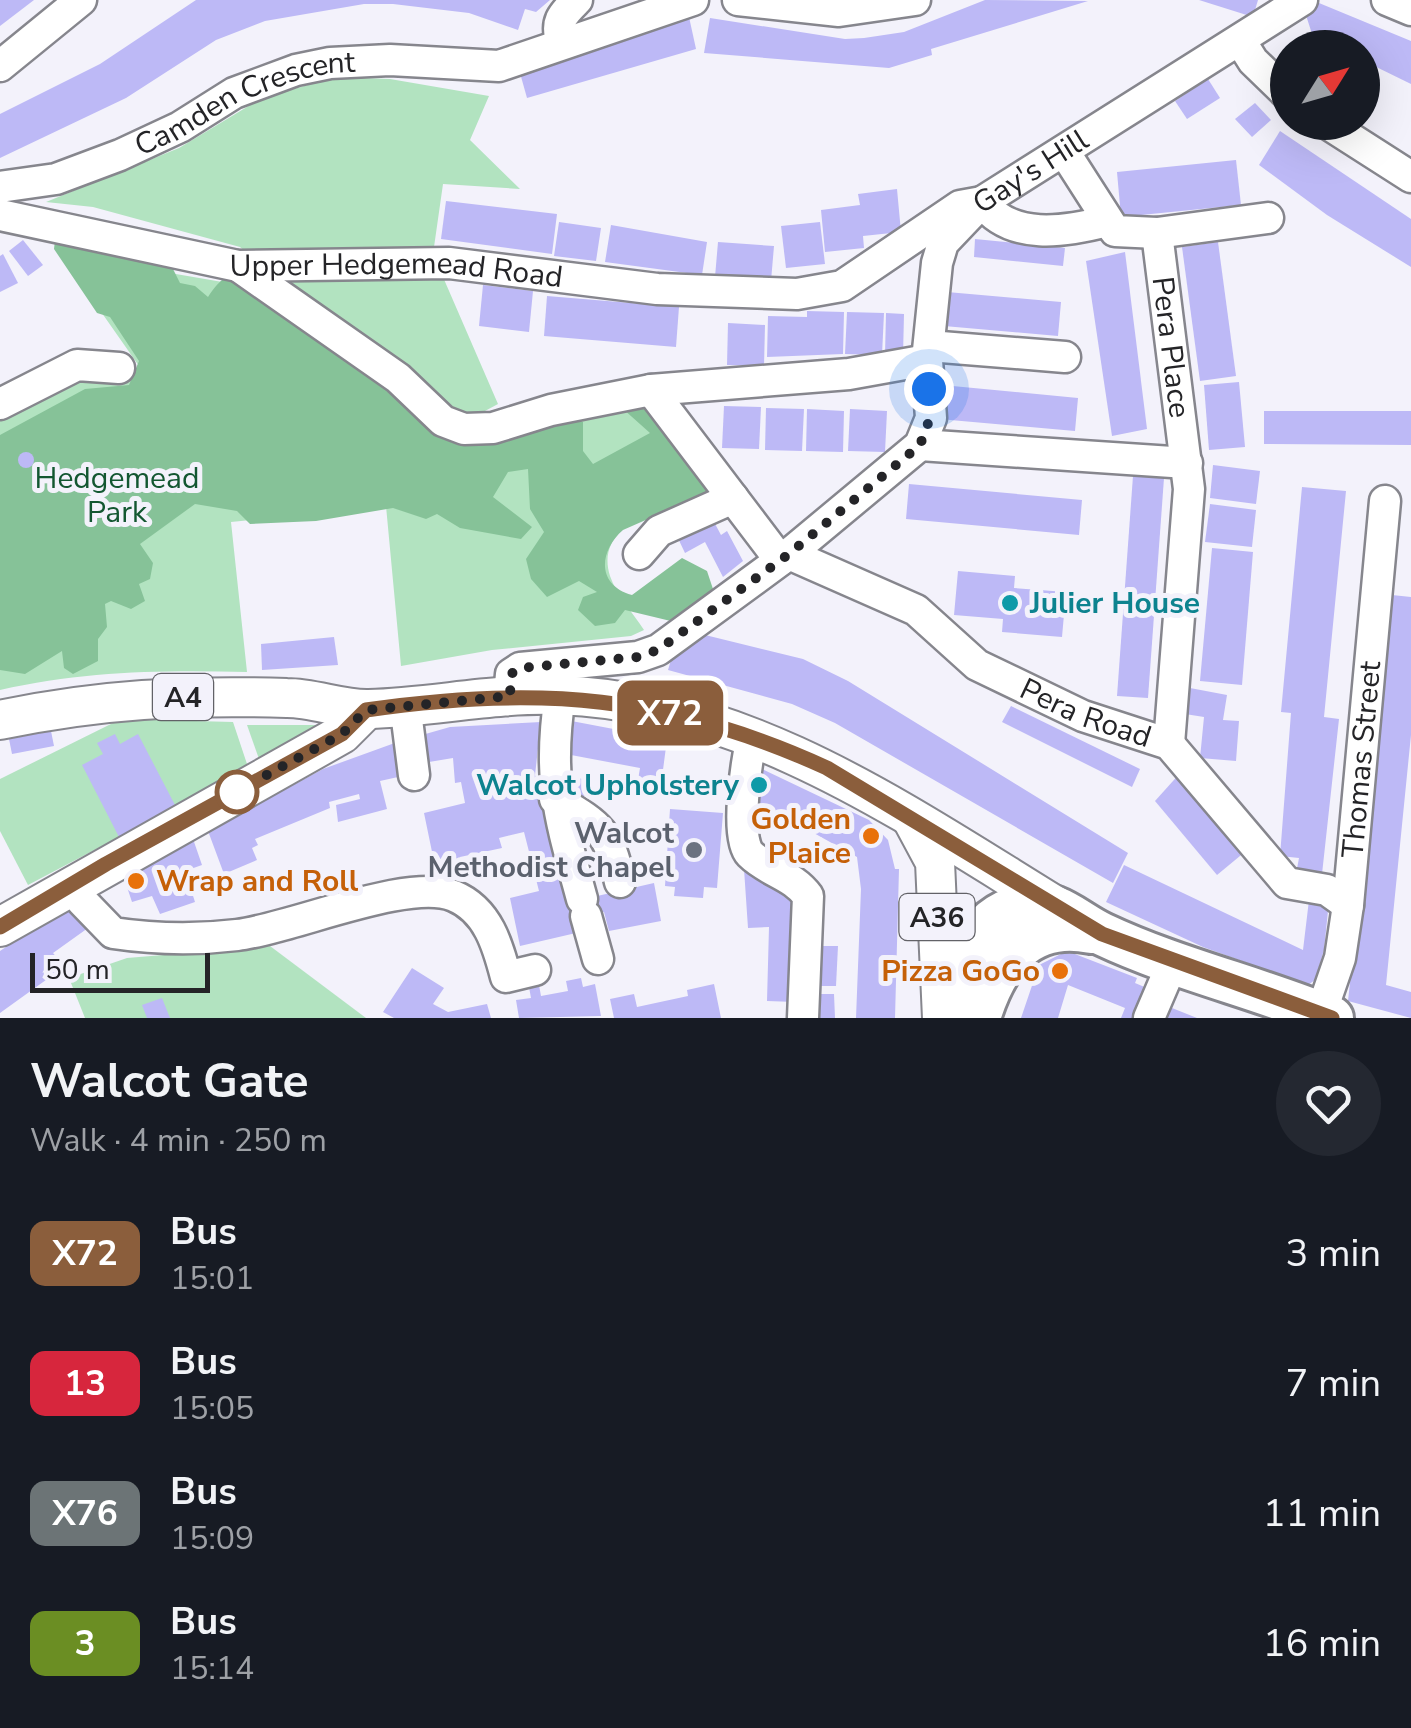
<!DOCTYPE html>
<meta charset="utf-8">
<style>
body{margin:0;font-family:"Nunito Sans",sans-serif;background:#242831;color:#f1f3f6;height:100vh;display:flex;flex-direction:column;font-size:38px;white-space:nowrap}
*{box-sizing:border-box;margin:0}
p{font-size:32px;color:#9ea1a6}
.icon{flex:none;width:55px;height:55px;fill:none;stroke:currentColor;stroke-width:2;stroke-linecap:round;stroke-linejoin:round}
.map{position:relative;height:1018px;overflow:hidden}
.drawer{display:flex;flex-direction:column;background:#171b24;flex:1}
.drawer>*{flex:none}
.badge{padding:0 20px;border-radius:15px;font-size:35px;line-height:65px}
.needle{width:65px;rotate:53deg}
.buttons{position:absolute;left:1270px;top:30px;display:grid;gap:20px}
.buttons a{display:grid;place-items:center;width:110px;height:110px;border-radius:50%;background:#171b24;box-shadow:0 10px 40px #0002;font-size:50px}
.scale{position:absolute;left:30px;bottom:25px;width:180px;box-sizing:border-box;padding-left:10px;border:5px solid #242427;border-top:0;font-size:28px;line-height:35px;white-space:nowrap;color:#242427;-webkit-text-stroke:8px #f3f2fb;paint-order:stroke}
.you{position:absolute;width:50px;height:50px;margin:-25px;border:8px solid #fff;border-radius:50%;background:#1a73e8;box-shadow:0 0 0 15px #1a73e833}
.map>.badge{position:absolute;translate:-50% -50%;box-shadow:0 0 0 5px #fff}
.round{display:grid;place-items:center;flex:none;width:105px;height:105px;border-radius:52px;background:#242831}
.head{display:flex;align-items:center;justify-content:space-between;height:170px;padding:0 30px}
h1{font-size:48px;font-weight:700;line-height:75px}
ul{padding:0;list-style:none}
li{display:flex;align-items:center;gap:30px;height:130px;padding:0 30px}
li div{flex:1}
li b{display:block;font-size:38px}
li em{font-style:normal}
li .badge{min-width:110px;font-weight:700;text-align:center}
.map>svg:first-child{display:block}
</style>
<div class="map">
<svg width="1411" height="1018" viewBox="0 0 1411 1018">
<rect width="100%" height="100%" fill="#f3f2fb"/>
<g fill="#b2e3c0">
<path d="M 336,77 L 390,79 L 489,96 L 470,140 L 520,189 L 443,184 L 433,254 L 498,404 L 470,419 L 456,418 L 312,311 L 240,247 L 93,207 L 46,202 L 179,148 L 262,98 Z"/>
<path d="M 55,246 L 100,261 L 240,285 L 448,434 L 648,397 L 713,486 C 676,501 592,520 610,576 C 616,594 633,613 644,630 L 631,636 L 492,650 L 401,666 L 386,506 L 231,522 L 247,672 C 161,670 84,671 0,690 L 0,415 L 79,375 L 146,376 Z"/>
<path d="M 121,719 L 233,722 L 247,764 L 178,806 L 28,885 L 0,831 L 0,779 Z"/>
<path d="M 247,725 L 319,725 L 320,728 L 259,759 Z"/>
<path d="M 270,946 L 366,1018 L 85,1018 L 69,978 L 127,958 Z"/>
</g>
<path fill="#86c298" d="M 56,232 C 84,235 84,241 107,253 C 118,259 153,258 170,263 L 180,283 L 195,286 L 208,297 C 225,271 233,272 263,279 L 424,416 L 560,413 L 583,422 L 583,451 L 593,464 L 650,433 L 622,408 L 661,394 L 716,489 L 623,530 C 599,551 596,585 632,595 L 682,558 L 707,571 L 715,595 L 679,623 L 625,610 L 615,623 L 595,626 L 578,610 L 583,597 L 597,592 L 579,581 L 547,597 L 531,579 L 526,559 L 544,532 L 530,509 L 528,469 L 508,472 L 493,497 L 532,527 L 521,539 L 460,528 L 437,514 L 426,519 L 393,508 L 316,521 L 250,524 L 237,511 L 195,504 L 140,544 L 153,563 L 150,579 L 139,584 L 145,601 L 131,609 L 111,601 L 105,604 L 107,627 L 98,639 L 98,661 L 73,674 L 64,668 L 62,651 L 25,674 L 0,670 L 0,435 L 85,389 L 129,385 L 139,361 L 110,317 L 97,313 L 54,249 Z"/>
<g fill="#bdb9f6">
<path d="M 0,0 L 34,0 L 0,26 Z"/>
<path d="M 196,0 L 550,0 L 536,12 L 525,9 L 518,30 L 469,13 L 393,4 L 364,4 L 265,21 L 216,40 L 126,98 L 0,158 L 0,114 L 100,64 Z"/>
<path d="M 985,0 L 1088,1 L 931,49 L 932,55 L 889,68 L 704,53 L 710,18 L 845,39 L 864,38 L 904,32 Z"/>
<path d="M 1199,0 L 1258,0 L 1253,17 Z"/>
<path d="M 1319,3 L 1411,41 L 1411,84 L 1362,60 L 1362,48 L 1336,48 L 1313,37 L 1304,9 Z"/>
<path d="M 689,17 L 696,49 L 527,98 L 520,73 Z"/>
<path d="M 1208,79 L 1220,98 L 1187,119 L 1175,101 Z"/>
<path d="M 1255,103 L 1271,120 L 1252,137 L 1235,119 Z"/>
<path d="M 1280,131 L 1411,219 L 1411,267 L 1327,215 L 1259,165 Z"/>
<path d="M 1236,160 L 1241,205 L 1121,217 L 1117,172 Z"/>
<path d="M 897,189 L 901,232 L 863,236 L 864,248 L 825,252 L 821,210 L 860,205 L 858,194 Z"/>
<path d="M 446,201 L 557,214 L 552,254 L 441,239 Z"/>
<path d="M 559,222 L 601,228 L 596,261 L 554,256 Z"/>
<path d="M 820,222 L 825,264 L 786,268 L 781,226 Z"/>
<path d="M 611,225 L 707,242 L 702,275 L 605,262 Z"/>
<path d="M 975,239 L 1065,248 L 1063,266 L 974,257 Z"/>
<path d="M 23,240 L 43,265 L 28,276 L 9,251 Z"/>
<path d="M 718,242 L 774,246 L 771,281 L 715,277 Z"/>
<path d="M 1218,242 L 1236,376 L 1200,381 L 1182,247 Z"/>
<path d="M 1125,252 L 1147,429 L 1112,436 L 1086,261 Z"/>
<path d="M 3,254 L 18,283 L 0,292 L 0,256 Z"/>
<path d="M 483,285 L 533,291 L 529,332 L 479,326 Z"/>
<path d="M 947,292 L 1061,302 L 1058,336 L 944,326 Z"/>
<path d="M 547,296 L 679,307 L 676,347 L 544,336 Z"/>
<path d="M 807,311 L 844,312 L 843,354 L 767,357 L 768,316 L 807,317 Z"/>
<path d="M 847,312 L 884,313 L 882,355 L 845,354 Z"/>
<path d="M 886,313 L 904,314 L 903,356 L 885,355 Z"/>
<path d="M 728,323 L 765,325 L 764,366 L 727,365 Z"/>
<path d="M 1239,382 L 1245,447 L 1209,450 L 1204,385 Z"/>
<path d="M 942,385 L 1078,398 L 1075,431 L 939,419 Z"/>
<path d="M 724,406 L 761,407 L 759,449 L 722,448 Z"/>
<path d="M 766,408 L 804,409 L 802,451 L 765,450 Z"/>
<path d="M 807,409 L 844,411 L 843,452 L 806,451 Z"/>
<path d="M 850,409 L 887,411 L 885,452 L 848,451 Z"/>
<path d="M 1264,411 L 1411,411 L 1411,445 L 1264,444 Z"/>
<circle cx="26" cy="460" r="8"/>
<path d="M 1213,465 L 1260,471 L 1256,504 L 1210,498 Z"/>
<path d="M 1133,476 L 1164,478 L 1148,698 L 1117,696 Z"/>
<path d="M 909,484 L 1082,500 L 1079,535 L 906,519 Z"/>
<path d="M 1302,487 L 1346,491 L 1324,717 L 1339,719 L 1322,874 L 1296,874 L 1299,858 L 1280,856 L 1291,713 L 1281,712 Z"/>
<path d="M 1210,504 L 1256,510 L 1252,547 L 1205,542 Z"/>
<path d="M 713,520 L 721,535 L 727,531 L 743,561 L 723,577 L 705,542 L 685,553 L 675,532 Z"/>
<path d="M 1212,548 L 1253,552 L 1242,685 L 1200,681 Z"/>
<path d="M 958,571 L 1015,576 L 1014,588 L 1066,592 L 1062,637 L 1002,632 L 1003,619 L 954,615 Z"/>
<path d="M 1392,595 L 1411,597 L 1411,735 L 1386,985 L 1411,992 L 1411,1018 L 1348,1001 Z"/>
<path d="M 697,633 L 803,659 L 848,681 L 1128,853 L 1113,883 L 835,723 L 792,704 L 668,670 L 674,650 Z"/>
<path d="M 334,637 L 338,665 L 262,670 L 261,644 Z"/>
<path d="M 1190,688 L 1227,695 L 1223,720 L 1239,721 L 1236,761 L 1200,758 L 1204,717 L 1185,714 Z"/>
<path d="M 1011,706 L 1140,769 L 1132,787 L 1002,722 Z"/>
<path d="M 561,719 L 645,735 L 644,744 L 666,747 L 661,785 L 638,780 L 640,768 L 571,755 L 571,760 L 560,757 Z"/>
<path d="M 541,722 L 535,775 L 571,902 L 654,883 L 661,921 L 609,931 L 604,912 L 575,918 L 576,933 L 520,946 L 510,898 L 539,891 L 524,832 L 499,838 L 502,848 L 460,857 L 463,868 L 437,876 L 424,813 L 465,803 L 461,782 L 455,783 L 453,758 L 423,763 L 422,735 L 450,727 Z"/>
<path d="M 51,731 L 54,746 L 12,754 L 9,739 Z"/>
<path d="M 115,734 L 120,744 L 138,734 L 176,807 L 119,837 L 82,765 L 103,754 L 97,743 Z"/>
<path d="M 403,740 L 407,775 L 380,781 L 387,809 L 338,822 L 336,805 L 360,799 L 359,794 L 329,802 L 330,808 L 255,839 L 258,845 L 252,848 L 257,860 L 224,874 L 208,831 L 323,769 Z"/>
<path d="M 758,767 L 869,820 L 888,840 L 895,869 L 899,869 L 895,1018 L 856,1018 L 861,889 L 857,857 L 749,797 Z"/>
<path d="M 1182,771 L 1246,851 L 1217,875 L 1155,801 Z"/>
<path d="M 566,776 L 594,781 L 597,798 L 564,793 Z"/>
<path d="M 670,809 L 723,813 L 717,888 L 704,887 L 703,898 L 674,896 L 675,887 L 665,886 Z"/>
<path d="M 192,836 L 202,865 L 185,871 L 195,902 L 160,914 L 152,896 L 132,902 L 124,878 Z"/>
<path d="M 1124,865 L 1303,950 L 1309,900 L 1329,901 L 1324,950 L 1315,980 L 1308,985 L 1203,947 L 1106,902 Z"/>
<path d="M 744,869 L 767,872 L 797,893 L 795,1002 L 767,1001 L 769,927 L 748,928 Z"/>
<path d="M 63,909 L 76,912 L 88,928 L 53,953 L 59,960 L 52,965 L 57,972 L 0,1013 L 0,951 Z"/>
<path d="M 822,946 L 838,946 L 836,986 L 821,986 Z"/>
<path d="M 1067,951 L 1137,978 L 1135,983 L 1154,991 L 1144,1018 L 1121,1018 L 1125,1008 L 1068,985 L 1058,1018 L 1021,1018 L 1039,965 Z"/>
<path d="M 412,968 L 444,988 L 433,1004 L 448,1012 L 487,1004 L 491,1018 L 394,1018 L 383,1012 Z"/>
<path d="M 581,978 L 583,987 L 595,984 L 601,1016 L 519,1018 L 516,1000 L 531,998 L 529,987 L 539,985 L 541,996 L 568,991 L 566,981 Z"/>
<path d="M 714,984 L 721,1018 L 614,1018 L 610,999 L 634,994 L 637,1007 L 688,996 L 687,990 Z"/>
<path d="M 820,994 L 834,994 L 835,1018 L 819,1018 Z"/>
<path d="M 162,998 L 170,1018 L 147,1018 L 142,1005 Z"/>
<path d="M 1162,1004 L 1197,1018 L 1156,1018 Z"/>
</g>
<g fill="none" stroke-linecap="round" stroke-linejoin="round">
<defs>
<g id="minor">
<path d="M 738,0 L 839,11 L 915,0"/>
<path d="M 1387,0 L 1411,10"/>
<path d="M 562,42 C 554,22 563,14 577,0"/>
<path d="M 1241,42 L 1253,61 L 1288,95"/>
<path d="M 0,66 L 81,0"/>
<path d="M 1325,122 L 1411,177"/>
<path d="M 1065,153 L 1115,231 L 1157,233 L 1268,218"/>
<path id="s1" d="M 0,187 L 56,179 L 120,155 L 180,127 L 234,93 L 296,70 L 330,63 L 390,60 L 499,66 L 693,0"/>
<path id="s2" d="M 0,215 L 238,266 L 449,263 L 657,289 L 797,294 L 842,286 L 960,206 L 982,202 C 1011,241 1065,232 1107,221"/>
<path id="s3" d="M 1157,233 L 1189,489 L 1169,744"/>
<path d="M 238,266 L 398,378 L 443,421 L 464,429 L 493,428 L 551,410 L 651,390 L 780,560"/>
<path d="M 929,346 L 1065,357"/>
<path d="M 651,390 L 849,374 L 927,360"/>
<path d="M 0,404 L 77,365 L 119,368"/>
<path d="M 920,445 L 1187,463"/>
<path d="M 639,554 L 659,531 L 733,498"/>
<path id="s4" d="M 789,554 L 916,610 L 977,665 L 1083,716 L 1169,744 L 1287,883 L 1327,890 L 1348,905"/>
<path d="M 560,695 C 547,781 560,818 582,899"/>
<path id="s5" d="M 509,696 L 511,674 L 520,668 L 638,657 L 658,650 L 789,554 L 920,445 L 931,418 L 927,360 L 937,263 L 943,243 L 982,202 L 1302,0"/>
<path d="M 405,704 L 414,775"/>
<path d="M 752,737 C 747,759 734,838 750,854 C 768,872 793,875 808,896 L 803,1018"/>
<path d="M 555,799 C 600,826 608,829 620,882"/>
<path d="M 72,883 L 82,901 L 113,933 C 153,939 196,940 237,935 C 291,929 408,877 454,896 C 488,910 498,946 506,977 L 535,970"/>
<path d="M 586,916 L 598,959"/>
<path id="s6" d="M 1321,1013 L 1340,958 L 1348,905 L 1385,501"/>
<path d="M 1149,1018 L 1173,962"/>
</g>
<g id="major">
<path d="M 0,720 C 100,699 185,695 287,698 C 314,698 343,710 369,709 C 432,707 495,693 558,695 C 745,701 903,812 1056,906"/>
<path d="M 913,821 L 935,862 L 942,1018"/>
<path d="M 0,927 L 342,734 L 366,710"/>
</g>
<g id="highway">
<path d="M 957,1018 C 962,969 968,917 1026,905 C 1057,899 1076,922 1102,934 C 1176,969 1257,987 1332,1018"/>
<path d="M 979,1018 C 996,962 1028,919 1091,932"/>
</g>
</defs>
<use href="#minor" stroke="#86868d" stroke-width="35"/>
<use href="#major" stroke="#86868d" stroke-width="42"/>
<use href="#highway" stroke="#86868d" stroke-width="48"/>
<use href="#minor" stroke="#fff" stroke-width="30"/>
<use href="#major" stroke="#fff" stroke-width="38"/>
<use href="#highway" stroke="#fff" stroke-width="42"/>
</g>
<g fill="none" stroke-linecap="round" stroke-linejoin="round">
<defs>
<path id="line" d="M 0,927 L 106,864 L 342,734 L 366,710 C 538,685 668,695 827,768 L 1102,934 L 1332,1018"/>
</defs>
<use href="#line" stroke="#fff" stroke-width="22"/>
<use href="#line" stroke="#8b5e3c" stroke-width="15"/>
<path stroke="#242427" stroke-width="10" stroke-dasharray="0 18" d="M 237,792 L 228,796 L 342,734 L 366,710 L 510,696 L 511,674 L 520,668 L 638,657 L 658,650 L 789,554 L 920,445 L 930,418 L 929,389"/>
</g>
<g fill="#0f9aa8" stroke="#f3f2fb" stroke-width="4">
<circle cx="1010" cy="603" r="10"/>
<circle cx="759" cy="785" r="10"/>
</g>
<circle fill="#fff" stroke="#8b5e3c" stroke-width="5" cx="237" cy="792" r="20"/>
<g fill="#e8710a" stroke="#f3f2fb" stroke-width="4">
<circle cx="871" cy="836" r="10"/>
<circle cx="136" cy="881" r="10"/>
<circle cx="1060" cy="971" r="10"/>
</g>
<circle fill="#6b7280" stroke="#f3f2fb" stroke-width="4" cx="694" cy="850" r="10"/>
<g text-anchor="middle" stroke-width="10" stroke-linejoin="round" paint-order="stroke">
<g fill="#f3f2fb" stroke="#626267" stroke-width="2.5">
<rect x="153" y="674" width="60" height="46" rx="8"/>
<rect x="899.5" y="894" width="75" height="46" rx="8"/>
</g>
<g font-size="28" font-weight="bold" fill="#242427">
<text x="183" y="707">A4</text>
<text x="937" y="927">A36</text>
</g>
<g font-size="30" fill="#242427" stroke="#f3f2fb">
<text dy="10" stroke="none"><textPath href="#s1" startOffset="262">Camden Crescent</textPath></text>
<text dy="10" stroke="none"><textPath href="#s5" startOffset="825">Gay's Hill</textPath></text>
<text dy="10" stroke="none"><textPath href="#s2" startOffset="402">Upper Hedgemead Road</textPath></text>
<text dy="10" stroke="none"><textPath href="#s3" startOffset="115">Pera Place</textPath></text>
<text dy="10" stroke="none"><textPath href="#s4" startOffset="340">Pera Road</textPath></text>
<text dy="10" stroke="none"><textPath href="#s6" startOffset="258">Thomas Street</textPath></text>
</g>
<g font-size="30" fill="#135731" stroke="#f3f2fb">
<text x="117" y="488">Hedgemead<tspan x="117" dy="34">Park</tspan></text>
</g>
<g font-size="30" font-weight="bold" fill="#0d838f" stroke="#f3f2fb" text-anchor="start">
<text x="1030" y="613">Julier House</text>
<text x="739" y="795" text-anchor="end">Walcot Upholstery</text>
</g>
<g font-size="30" font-weight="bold" fill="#c56008" stroke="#f3f2fb" text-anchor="end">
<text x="851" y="829">Golden<tspan x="851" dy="34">Plaice</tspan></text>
<text x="156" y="891" text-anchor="start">Wrap and Roll</text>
<text x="1040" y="981">Pizza GoGo</text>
</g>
<g font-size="30" font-weight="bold" fill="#5b616d" stroke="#f3f2fb" text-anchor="end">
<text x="674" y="843">Walcot<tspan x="674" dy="34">Methodist Chapel</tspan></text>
</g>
</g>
</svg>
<div class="buttons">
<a><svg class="needle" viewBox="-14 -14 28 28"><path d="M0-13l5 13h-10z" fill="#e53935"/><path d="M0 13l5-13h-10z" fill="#9ea1a6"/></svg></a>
</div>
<div class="scale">50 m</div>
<div class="you" style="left:929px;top:389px"></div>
<b class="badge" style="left:670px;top:713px;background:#8b5e3c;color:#fff">X72</b>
</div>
<section class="drawer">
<div class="head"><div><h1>Walcot Gate</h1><p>Walk · 4 min · 250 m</p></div><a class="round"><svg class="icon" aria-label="heart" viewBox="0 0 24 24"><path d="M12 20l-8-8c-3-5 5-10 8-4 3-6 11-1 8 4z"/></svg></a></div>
<ul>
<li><span class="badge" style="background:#8b5e3c;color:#fff">X72</span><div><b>Bus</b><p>15:01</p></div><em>3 min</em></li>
<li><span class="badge" style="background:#d7263d;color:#fff">13</span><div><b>Bus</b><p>15:05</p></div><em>7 min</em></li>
<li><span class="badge" style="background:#6c7476;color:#fff">X76</span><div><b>Bus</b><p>15:09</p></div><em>11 min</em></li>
<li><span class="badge" style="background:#6b8e23;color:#fff">3</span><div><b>Bus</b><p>15:14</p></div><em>16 min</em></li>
</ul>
</section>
